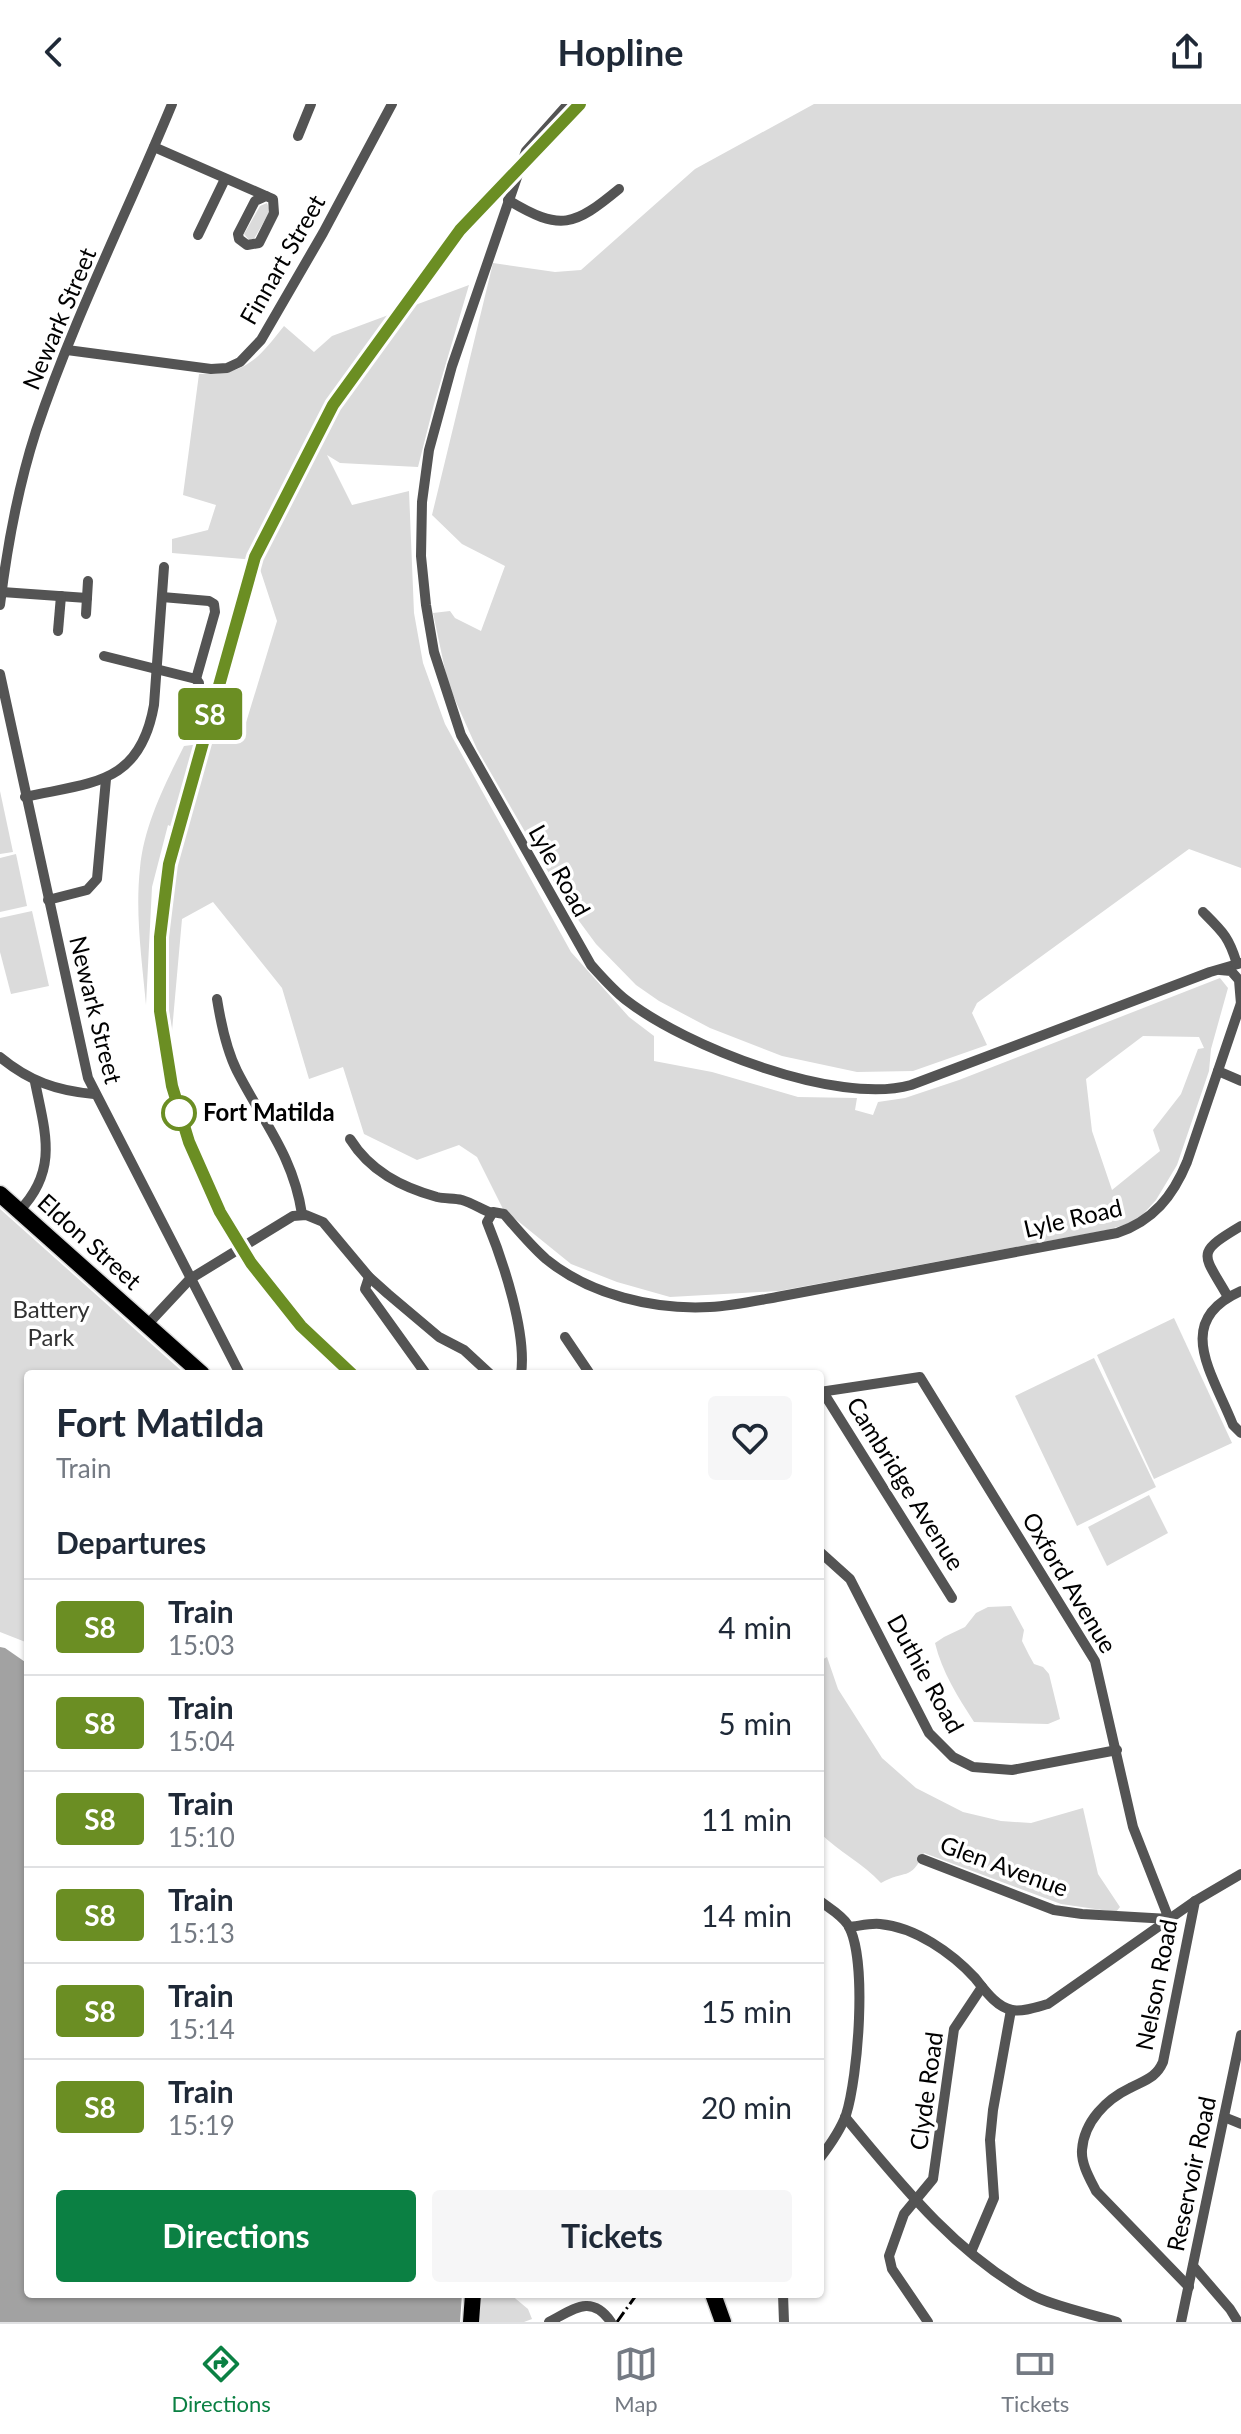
<!DOCTYPE html>
<style>
body{margin:0;font-family:Lato,sans-serif;background:#f6f6f7;color:#1f2937;height:100vh;display:flex;flex-direction:column;font-size:30px;white-space:nowrap}
*{box-sizing:border-box;margin:0}
p{font-size:26px;color:#747a83}
.icon{flex:none;width:44px;height:44px;fill:none;stroke:currentColor;stroke-width:2;stroke-linecap:round;stroke-linejoin:round}
.map{position:relative;flex:1;overflow:hidden}
.side{position:absolute;left:24px;top:1266px;width:800px;height:928px;display:flex;flex-direction:column;background:#fff;border-radius:8px;box-shadow:0 2px 6px #0004}
.side>*{flex:none}
.badge{padding:0 16px;border-radius:6px;font-size:28px;line-height:52px}
.map>.badge{position:absolute;translate:-50% -50%;box-shadow:0 0 0 4px #fff}
h2{padding:0 32px;font-size:30px;line-height:72px}
.round{display:grid;place-items:center;flex:none;width:84px;height:84px;border-radius:8px;background:#f6f6f7}
.headline{display:flex;align-items:center;justify-content:space-between;height:136px;padding:0 32px}
h1{font-size:38px;font-weight:700;line-height:60px}
.cta{display:flex;gap:16px;margin-top:auto;padding:16px 32px}
.cta a{flex:1;height:92px;border-radius:8px;background:#0b8043;color:#fff;font-size:32px;font-weight:700;line-height:92px;text-align:center}
.cta a+a{background:#f6f6f7;color:#1f2937}
ul{padding:0;list-style:none}
li{display:flex;align-items:center;gap:24px;height:96px;padding:0 32px;border-top:2px solid #e0e1e3}
li div{flex:1}
li b{display:block;font-size:30px}
li em{font-style:normal}
li .badge{min-width:88px;font-weight:700;text-align:center}
header{display:flex;justify-content:space-between;align-items:center;height:104px;padding:0 32px;background:#fff;font-size:36px;font-weight:700}
.tab-bar{display:flex;justify-content:space-around;align-items:center;height:112px;border-top:2px solid #e0e1e3;background:#fff;font-size:22px;color:#747a83}
.tab-bar a{display:grid;justify-items:center;gap:4px}
.tab-bar .current{color:#0b8043}
.map>svg:first-child{display:block}
</style>
<header><svg class="icon" aria-label="back" viewBox="0 0 24 24"><path d="M15 5l-7 7 7 7"/></svg>Hopline<svg class="icon" aria-label="share" viewBox="0 0 24 24"><path d="M12 15V3M7 8l5-5 5 5M5 13v7h14v-7"/></svg></header>
<div class="map">
<svg width="1241" height="2218" viewBox="0 0 1241 2218">
<rect width="100%" height="100%" fill="#fff"/>
<g fill="#dbdbdb" fill-rule="evenodd">
<path d="M 814,0 L 1241,0 L 1241,764 L 1189,745 L 977,899 L 972,909 L 987,941 L 913,967 L 857,968 L 782,952 L 710,924 L 659,897 L 636,881 L 596,840 L 568,802 L 477,645 L 448,580 L 433,509 L 450,507 L 455,514 L 481,527 L 505,462 L 462,440 L 432,411 L 493,159 L 555,168 L 581,166 L 695,65 Z"/>
<path d="M 267,99 L 270,107 L 254,135 L 249,136 L 244,130 L 260,102 Z"/>
<path d="M 469,181 L 434,300 L 418,363 L 340,359 L 327,351 L 352,401 L 409,387 L 414,509 L 423,559 L 445,620 L 571,848 L 629,913 L 654,932 L 654,957 L 712,968 L 798,993 L 857,994 L 855,1006 L 873,1011 L 878,998 L 905,994 L 959,976 L 1220,874 L 1228,884 L 1211,945 L 1209,967 L 1177,1061 L 1156,1096 L 1137,1117 L 1107,1126 L 779,1187 L 670,1193 L 617,1178 L 571,1160 L 503,1105 L 477,1053 L 459,1041 L 417,1056 L 364,1030 L 343,963 L 309,975 L 282,884 L 213,798 L 182,815 L 172,927 L 163,872 L 174,756 L 182,728 L 168,721 L 152,783 L 146,901 C 142,856 135,810 140,764 C 144,721 165,680 184,642 L 241,635 L 277,517 L 257,456 L 172,449 L 172,435 L 208,426 L 216,401 L 183,391 L 199,270 C 246,271 257,256 284,222 L 314,248 L 332,232 ZM 1143,932 L 1199,933 L 1204,944 L 1198,945 L 1181,990 L 1153,1026 L 1160,1047 L 1112,1086 L 1092,1027 L 1086,975 Z"/>
<path d="M 0,687 L 13,748 L 0,750 Z"/>
<path d="M 16,750 L 27,802 L 0,808 L 0,754 Z"/>
<path d="M 32,807 L 49,882 L 11,890 L 0,848 L 0,814 Z"/>
<path d="M 0,1105 L 185,1270 L 28,1270 L 28,1539 L 0,1528 Z"/>
<path d="M 1174,1214 L 1232,1339 L 1154,1375 L 1097,1251 Z"/>
<path d="M 1094,1254 L 1156,1383 L 1077,1422 L 1015,1292 Z"/>
<path d="M 1149,1391 L 1168,1429 L 1107,1462 L 1088,1423 Z"/>
<path d="M 1011,1502 L 1024,1526 L 1022,1537 L 1029,1551 L 1034,1560 L 1043,1563 L 1049,1570 L 1060,1615 L 1048,1620 L 974,1618 C 958,1593 942,1568 935,1539 L 944,1533 L 965,1523 L 976,1509 L 988,1503 Z"/>
<path d="M 827,1553 L 838,1585 L 882,1654 L 916,1684 L 963,1708 L 1001,1717 L 1031,1719 L 1083,1704 L 1098,1770 L 1120,1803 L 1116,1808 L 1061,1800 L 924,1749 C 910,1778 905,1765 881,1779 C 863,1759 839,1748 820,1729 L 820,1557 Z"/>
<path d="M 483,2190 L 510,2190 L 528,2205 L 532,2215 L 524,2218 L 479,2218 Z"/>
</g>
<path fill="#a2a2a2" d="M 0,1543 L 5,1544 L 28,1560 L 28,2190 L 462,2190 L 460,2218 L 0,2218 Z"/>
<g fill="none" stroke-linecap="round" stroke-linejoin="round">
<defs>
<g id="primary">
<path d="M 0,1090 L 202,1270"/>
<path d="M 713,2190 L 723,2218"/>
<path d="M 471,2218 L 473,2190"/>
</g>
</defs>
<use href="#primary" stroke="#dbdbdb" stroke-width="19"/>
<g stroke="#545454" stroke-width="10">
<path d="M 568,0 L 526,47 L 452,262 L 429,346 L 422,398 L 421,452 L 426,501 L 434,548 L 461,631 L 591,861 C 602,873 613,886 626,896 C 685,942 837,1002 911,981 L 1210,868 L 1241,859"/>
<path d="M 298,32 L 311,0"/>
<path d="M 154,43 L 266,92"/>
<path d="M 266,92 L 273,95 L 274,109 L 259,139 L 247,141 L 239,135 L 238,130 L 255,97 Z"/>
<path d="M 508,96 C 561,128 574,122 619,85"/>
<path d="M 198,131 L 225,75"/>
<path d="M 67,246 L 211,265 L 227,264 L 240,258 L 261,236 L 323,129 L 392,0"/>
<path d="M 2,488 L 87,494"/>
<path d="M 0,501 C 7,443 18,383 36,327 C 73,216 127,109 172,0"/>
<path d="M 86,510 L 88,477"/>
<path d="M 58,527 L 61,492"/>
<path d="M 104,552 L 196,575 L 215,508 L 214,500 L 209,497 L 162,493"/>
<path d="M 0,570 L 88,974 L 240,1270"/>
<path d="M 196,575 L 199,579 L 197,635"/>
<path d="M 25,693 C 92,678 140,681 154,601 L 164,463"/>
<path d="M 48,796 L 87,786 L 97,775 L 106,675"/>
<path d="M 1203,808 C 1223,828 1229,833 1237,860"/>
<path d="M 1220,866 L 1231,867 L 1239,876 L 1241,900"/>
<path d="M 217,895 C 221,920 226,945 237,967 C 263,1018 293,1051 302,1110"/>
<path d="M 0,953 C 29,977 57,987 94,990"/>
<path d="M 1218,967 L 1241,977"/>
<path d="M 350,1035 C 370,1067 401,1083 437,1093 C 445,1095 454,1094 462,1096 C 472,1099 481,1105 491,1109"/>
<path d="M 19,1107 C 59,1066 45,1028 35,978"/>
<path d="M 369,1173 L 365,1185 L 426,1270"/>
<path d="M 1241,1187 C 1172,1217 1213,1270 1233,1321 L 1241,1329"/>
<path d="M 1228,1193 C 1203,1149 1194,1150 1241,1122"/>
<path d="M 147,1221 L 190,1175 L 293,1112 L 306,1111 L 323,1118 L 369,1173 L 388,1190 L 439,1233 L 464,1246 L 490,1270"/>
<path d="M 565,1233 L 590,1270"/>
<path d="M 521,1270 C 527,1229 503,1157 487,1118 L 493,1108 L 504,1110 C 517,1125 531,1142 546,1155 C 590,1191 654,1206 710,1203 C 732,1202 755,1197 777,1193 L 1117,1129 C 1153,1117 1173,1092 1187,1058 L 1241,899"/>
<path d="M 820,1288 L 920,1273 L 1095,1557 L 1133,1723 L 1169,1815 L 1082,1810 L 1054,1806 L 922,1755"/>
<path d="M 823,1288 L 952,1494"/>
<path d="M 820,1448 L 850,1475 L 929,1629 L 953,1653 L 973,1663 L 1012,1666 L 1117,1646"/>
<path d="M 820,1797 C 829,1804 842,1811 848,1821 C 868,1855 858,1973 846,2011 C 840,2027 830,2041 820,2054"/>
<path d="M 849,1823 C 859,1822 870,1819 880,1820 C 915,1823 952,1849 975,1874 C 984,1885 996,1903 1012,1906 C 1023,1908 1037,1903 1048,1900 L 1195,1797 L 1241,1770"/>
<path d="M 845,2013 C 899,2078 954,2148 1030,2190 C 1051,2202 1092,2210 1117,2218"/>
<path d="M 1224,2013 L 1241,2020"/>
<path d="M 971,2148 L 994,2094 L 990,2036 L 993,2006 L 1011,1906"/>
<path d="M 1193,2162 L 1230,2205 L 1238,2218"/>
<path d="M 1189,2183 L 1096,2087 C 1090,2075 1081,2060 1082,2046 C 1084,2017 1107,1995 1130,1984 C 1145,1976 1156,1974 1163,1958 L 1195,1797"/>
<path d="M 783,2190 L 784,2218"/>
<path d="M 549,2218 C 573,2206 591,2189 611,2218"/>
<path d="M 928,2218 L 892,2165 L 889,2152 L 904,2110 L 933,2075 L 954,1925 L 982,1883"/>
<path d="M 1181,2218 L 1241,1931"/>
</g>
<use href="#primary" stroke="#000" stroke-width="16"/>
<g stroke="#000" stroke-width="3" stroke-dasharray="12 4 2 4" stroke-linecap="butt">
<path d="M 173,726 C 117,929 189,1133 345,1270"/>
<path d="M 617,2218 L 637,2190"/>
</g>
</g>
<g fill="none" stroke-linecap="round" stroke-linejoin="round">
<defs>
<path id="line" d="M 352,1270 L 301,1222 L 251,1159 L 220,1108 L 189,1038 L 172,982 L 160,907 L 160,833 L 169,760 L 255,453 L 333,301 L 460,126 L 580,0"/>
</defs>
<use href="#line" stroke="#fff" stroke-width="18"/>
<use href="#line" stroke="#6b8e23" stroke-width="12"/>
</g>
<circle fill="#fff" stroke="#6b8e23" stroke-width="4" cx="179" cy="1009" r="16"/>
<g text-anchor="middle" stroke-width="7" stroke-linejoin="round" paint-order="stroke">
<g font-size="24" fill="#000" stroke="#fff">
<text transform="translate(283 156) rotate(-60)" y="8">Finnart Street</text>
<text transform="translate(60 215) rotate(-67)" y="8">Newark Street</text>
<text transform="translate(559 767) rotate(61)" y="8">Lyle Road</text>
<text transform="translate(95 906) rotate(76)" y="8">Newark Street</text>
<text transform="translate(1073 1115) rotate(-13)" y="8">Lyle Road</text>
<text transform="translate(89 1138) rotate(42)" y="8">Eldon Street</text>
<text transform="translate(905 1380) rotate(58)" y="8">Cambridge Avenue</text>
<text transform="translate(1069 1479) rotate(59)" y="8">Oxford Avenue</text>
<text transform="translate(925 1570) rotate(61)" y="8">Duthie Road</text>
<text transform="translate(1004 1763) rotate(20)" y="8">Glen Avenue</text>
<text transform="translate(1157 1881) rotate(-79)" y="8">Nelson Road</text>
<text transform="translate(927 1987) rotate(-82)" y="8">Clyde Road</text>
<text transform="translate(1192 2070) rotate(-78)" y="8">Reservoir Road</text>
</g>
<g font-size="24" font-weight="bold" fill="#000" stroke="#fff" text-anchor="start">
<text x="203" y="1017">Fort Matilda</text>
</g>
<g font-size="24" fill="#323232" stroke="#fff">
<text x="51" y="1214">Battery<tspan x="51" dy="28">Park</tspan></text>
</g>
</g>
</svg>
<b class="badge" style="left:210px;top:610px;background:#6b8e23;color:#fff">S8</b>
<section class="side">
<div class="headline"><div><h1>Fort Matilda</h1><p>Train</p></div><a class="round"><svg class="icon" aria-label="heart" viewBox="0 0 24 24"><path d="M12 20l-8-8c-3-5 5-10 8-4 3-6 11-1 8 4z"/></svg></a></div>
<h2>Departures</h2>
<ul>
<li><span class="badge" style="background:#6b8e23;color:#fff">S8</span><div><b>Train</b><p>15:03</p></div><em>4 min</em></li>
<li><span class="badge" style="background:#6b8e23;color:#fff">S8</span><div><b>Train</b><p>15:04</p></div><em>5 min</em></li>
<li><span class="badge" style="background:#6b8e23;color:#fff">S8</span><div><b>Train</b><p>15:10</p></div><em>11 min</em></li>
<li><span class="badge" style="background:#6b8e23;color:#fff">S8</span><div><b>Train</b><p>15:13</p></div><em>14 min</em></li>
<li><span class="badge" style="background:#6b8e23;color:#fff">S8</span><div><b>Train</b><p>15:14</p></div><em>15 min</em></li>
<li><span class="badge" style="background:#6b8e23;color:#fff">S8</span><div><b>Train</b><p>15:19</p></div><em>20 min</em></li>
</ul>
<div class="cta"><a>Directions</a><a>Tickets</a></div>
</section>
</div>
<nav class="tab-bar">
<a class="current"><svg class="icon" aria-label="directions" viewBox="0 0 24 24"><path d="M12 3l9 9-9 9-9-9zM9 14v-3h6M13 9l2 2-2 2"/></svg>Directions</a>
<a><svg class="icon" aria-label="map" viewBox="0 0 24 24"><path d="M3 6l6-2 6 2 6-2v14l-6 2-6-2-6 2zM9 4v14M15 6v14"/></svg>Map</a>
<a><svg class="icon" aria-label="tickets" viewBox="0 0 24 24"><path d="M3 7h18v10H3zM15 7v10"/></svg>Tickets</a>
</nav>
